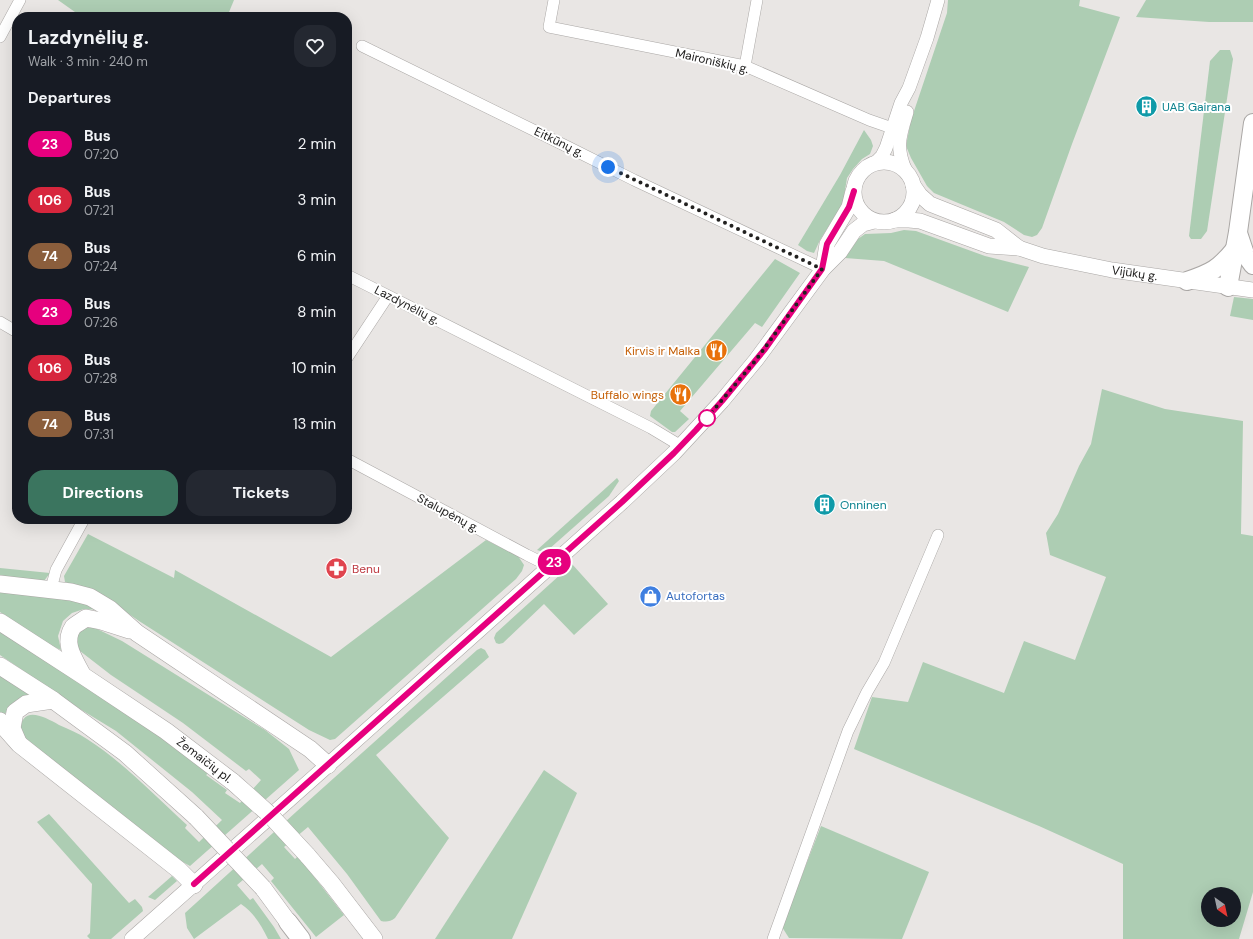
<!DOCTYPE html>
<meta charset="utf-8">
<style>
body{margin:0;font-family:"DM Sans",sans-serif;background:#242831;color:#f1f3f6;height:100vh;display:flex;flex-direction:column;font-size:15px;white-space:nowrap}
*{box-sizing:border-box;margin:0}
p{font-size:13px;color:#9ea1a6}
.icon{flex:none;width:22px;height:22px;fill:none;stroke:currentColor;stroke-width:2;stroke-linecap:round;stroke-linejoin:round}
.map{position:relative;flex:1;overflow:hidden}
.details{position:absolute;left:12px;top:12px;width:340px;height:512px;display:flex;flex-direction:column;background:#171b24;border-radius:16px;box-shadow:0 4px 16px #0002}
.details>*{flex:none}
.badge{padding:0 8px;border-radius:13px;font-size:14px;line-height:26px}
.needle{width:26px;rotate:147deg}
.tools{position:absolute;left:1201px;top:887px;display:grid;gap:8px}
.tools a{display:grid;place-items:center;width:40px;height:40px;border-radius:50%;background:#171b24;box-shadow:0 4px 16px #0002;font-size:20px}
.you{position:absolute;width:20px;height:20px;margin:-10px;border:3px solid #fff;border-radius:50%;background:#1a73e8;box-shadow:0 0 0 6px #1a73e833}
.map>.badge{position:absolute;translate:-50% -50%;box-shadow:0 0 0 2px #fff}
h2{padding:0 16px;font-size:15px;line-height:36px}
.round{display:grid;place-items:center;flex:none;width:42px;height:42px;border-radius:16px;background:#242831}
.overview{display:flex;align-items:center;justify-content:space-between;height:68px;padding:0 16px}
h1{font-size:19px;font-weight:700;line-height:30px}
.cta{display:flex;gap:8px;margin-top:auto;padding:8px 16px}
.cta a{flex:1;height:46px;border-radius:16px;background:#3b755f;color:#fff;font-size:16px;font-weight:700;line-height:46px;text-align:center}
.cta a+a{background:#242831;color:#f1f3f6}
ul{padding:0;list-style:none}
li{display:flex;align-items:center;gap:12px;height:56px;padding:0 16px}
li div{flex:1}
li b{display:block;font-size:15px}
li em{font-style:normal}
li .badge{min-width:44px;font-weight:700;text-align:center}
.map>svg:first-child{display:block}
</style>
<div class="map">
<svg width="1253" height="939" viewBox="0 0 1253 939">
<rect width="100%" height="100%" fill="#e9e6e4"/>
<g fill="#adcdb3" fill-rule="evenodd">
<path d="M 58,0 L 234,0 L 227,17 L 82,17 Z"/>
<path d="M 948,0 L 1080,0 L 1079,6 L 1120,17 L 1072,144 L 1042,228 L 1037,235 L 1032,237 L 1024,235 L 1004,222 L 934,193 L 927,186 L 911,158 L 906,146 L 911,120 L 947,13 Z"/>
<path d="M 1146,0 L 1253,0 L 1253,22 L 1209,22 L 1136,17 Z"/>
<path d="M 1220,50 L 1230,50 L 1233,59 L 1207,231 L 1201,239 L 1191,239 L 1189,236 L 1210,61 Z"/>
<path d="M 864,130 L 871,140 L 873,146 L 870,154 L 862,159 L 853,169 L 847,178 L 843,203 L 820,240 L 814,253 L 807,251 L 798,245 L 840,175 Z"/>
<path d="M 904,230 L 916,231 L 985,256 L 1029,267 L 1008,312 L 884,261 L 845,258 L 858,239 L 865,234 L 891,233 Z"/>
<path d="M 775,259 L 800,273 L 762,327 L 755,323 L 680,411 L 689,419 L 675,432 L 672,432 L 650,416 L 651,411 Z"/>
<path d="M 1234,297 L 1253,299 L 1253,320 L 1230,316 Z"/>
<path d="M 1102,389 L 1165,409 L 1243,421 L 1241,534 L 1253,536 L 1253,892 L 1239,939 L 1123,939 L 1123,864 L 1039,826 L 854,749 L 872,697 L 908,702 L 923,662 L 1004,693 L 1024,641 L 1075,660 L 1106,577 L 1050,555 L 1046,533 L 1058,514 L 1079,466 L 1091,444 ZM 1208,894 L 1234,894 L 1234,920 L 1208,920 Z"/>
<path d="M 617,478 L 619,481 L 609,496 L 548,550 L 543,552 L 537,550 Z"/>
<path d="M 88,534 L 174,578 L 175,570 L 331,657 L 486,540 L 518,556 L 524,565 L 522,571 L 516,579 L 335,739 L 330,740 L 309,730 L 139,621 L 97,592 L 65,582 L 64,576 Z"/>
<path d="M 572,564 L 608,604 L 574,635 L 544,604 L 503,643 L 499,644 L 496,643 L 494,638 L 496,633 Z"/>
<path d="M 0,568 L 50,573 L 44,581 L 0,578 Z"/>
<path d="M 0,591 L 63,597 L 101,610 L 84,609 L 72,613 L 63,621 L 58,636 L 61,650 L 52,646 L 0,612 Z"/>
<path d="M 84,628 L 95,628 L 122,641 L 265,730 L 289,749 L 299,770 L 190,866 L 172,856 L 20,734 C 20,704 43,716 59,725 C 68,729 78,733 87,739 C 123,762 155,796 187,825 L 185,828 L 199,842 L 222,820 L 192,792 L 116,731 L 80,709 L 0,655 L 0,631 L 140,722 L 209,773 L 206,775 L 227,790 L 225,793 L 240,803 L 261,780 L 249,769 L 246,771 L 183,723 L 111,675 L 80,651 L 75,644 L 77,635 Z"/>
<path d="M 481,648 L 485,650 L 489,657 L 376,755 L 449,838 L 395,918 C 390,922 386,922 381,921 L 347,874 L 308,827 L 284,847 L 295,859 L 298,856 L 344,915 L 316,937 L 271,881 L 274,878 L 262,864 L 237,885 L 250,900 L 253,898 L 274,927 L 281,939 L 268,939 C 261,925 254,913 241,904 L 194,939 L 187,928 L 185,913 L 296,812 L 477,650 Z"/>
<path d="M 0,675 L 29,694 L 8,708 L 3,718 L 0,713 Z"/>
<path d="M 544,770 L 577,793 L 512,939 L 435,939 Z"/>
<path d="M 49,814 L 129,903 L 135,899 L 142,907 L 143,911 L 111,939 L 90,939 L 87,936 L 90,933 L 92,884 L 37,822 Z"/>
<path d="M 821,826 L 929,872 L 902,939 L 789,938 L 782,927 Z"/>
<path d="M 172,876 L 177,881 L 155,900 L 148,897 Z"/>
</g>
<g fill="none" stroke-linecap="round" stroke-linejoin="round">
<defs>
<g id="minor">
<path d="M 554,0 L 549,27 L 745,66 L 869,120 L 892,128 L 898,135"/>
<path d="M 0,37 L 20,0"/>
<path d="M 362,46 L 568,147 L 634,180 L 823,269"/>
<path d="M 745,66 L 757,0"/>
<path d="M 347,275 L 651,428 L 681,446"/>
<path d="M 0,322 L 17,332"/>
<path d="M 347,358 L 388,296"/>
<path d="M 347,459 L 527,555 L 549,566"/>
<path d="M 51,589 L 56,570 L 84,519"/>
<path d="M 773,939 L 848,731 L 867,692 L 884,663 L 938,535"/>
</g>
<g id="tertiary">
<path d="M 875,163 L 882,156 L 886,148 L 901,103 L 909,88 L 927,38 L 938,0"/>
<path d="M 906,171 C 895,148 900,135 907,112"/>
</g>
<g id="secondary">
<circle cx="884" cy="192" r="30"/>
<path d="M 913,185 L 920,195 L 930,204 L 996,230 L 1019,248"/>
<path id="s1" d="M 895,220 L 909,220 L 920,221 L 989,246 L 1019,248 L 1043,256 L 1112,270 L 1253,290"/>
<path d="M 823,269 L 827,244 L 849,207 L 853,191"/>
<path d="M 132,939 L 328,765 L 622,502 L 674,453 L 722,401 L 756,360 L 823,269 L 840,252 L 854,231 L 863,224 L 874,221"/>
</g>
<g id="primary">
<path d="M 0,584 L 71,592 L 90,597 L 110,609 L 137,633 L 310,749 L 328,765"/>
<path id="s2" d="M 0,622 L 82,675 L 166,731 L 233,782"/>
<path d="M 0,666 L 53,700 L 125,753 L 196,817"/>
<path d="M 82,674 C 75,660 62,643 73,627 C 76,624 82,621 86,618 L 101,621 L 129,630"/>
<path d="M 0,721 L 5,728 L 19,744 L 179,870 L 194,885"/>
<path d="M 18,742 L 12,728 L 15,712 L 26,704 L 53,700"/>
<path d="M 307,855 L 331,883 L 374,939"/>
<path d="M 263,888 L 288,922"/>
</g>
<g id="trunk">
<path d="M 1238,233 L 1245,254 L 1253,265"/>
<path d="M 1187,281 C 1211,273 1219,269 1235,249"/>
<path d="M 1228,287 L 1238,232 L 1253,123"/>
<path d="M 288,922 L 301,939"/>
</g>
</defs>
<use href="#minor" stroke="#aaa7a5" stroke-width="12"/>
<use href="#tertiary" stroke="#aaa7a5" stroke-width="14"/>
<use href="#secondary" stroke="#aaa7a5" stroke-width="16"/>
<use href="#primary" stroke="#aaa7a5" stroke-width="18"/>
<use href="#trunk" stroke="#aaa7a5" stroke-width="20"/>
<use href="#minor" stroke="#fff" stroke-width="11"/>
<use href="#tertiary" stroke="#fff" stroke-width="13"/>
<use href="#secondary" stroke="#fff" stroke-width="15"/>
<use href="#primary" stroke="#fff" stroke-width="17"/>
<use href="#trunk" stroke="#fff" stroke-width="18"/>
<defs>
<g id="primary-bridge">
<path d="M 233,782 L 270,815 L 307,855"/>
<path d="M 196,817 L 263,888"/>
</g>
</defs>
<use href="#primary-bridge" stroke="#aaa7a5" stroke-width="18" stroke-linecap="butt"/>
<use href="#primary-bridge" stroke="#fff" stroke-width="17"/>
</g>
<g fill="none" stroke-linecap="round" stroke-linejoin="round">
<defs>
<path id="line" d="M 194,884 L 622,502 L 674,453 L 696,430 L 722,401 L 765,349 L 822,269 L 827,244 L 849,207 L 854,191"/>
</defs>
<use href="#line" stroke="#fff" stroke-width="9"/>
<use href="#line" stroke="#e6007e" stroke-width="6"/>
<path stroke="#222120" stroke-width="4" stroke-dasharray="0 7.2" d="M 608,167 L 822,269 L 756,360 L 705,420 L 707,418"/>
</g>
<defs>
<symbol id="building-disc" viewBox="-11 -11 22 22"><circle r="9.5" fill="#0f9aa8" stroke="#fff"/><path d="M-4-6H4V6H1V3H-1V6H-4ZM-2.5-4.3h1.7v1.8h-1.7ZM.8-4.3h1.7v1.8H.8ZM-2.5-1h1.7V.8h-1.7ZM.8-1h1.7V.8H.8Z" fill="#fff"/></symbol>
<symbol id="restaurant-disc" viewBox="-11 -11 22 22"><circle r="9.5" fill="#e8710a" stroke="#fff"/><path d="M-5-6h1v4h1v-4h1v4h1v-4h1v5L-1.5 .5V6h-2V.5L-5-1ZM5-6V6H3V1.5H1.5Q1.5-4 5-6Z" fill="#fff"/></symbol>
<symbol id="pharmacy-disc" viewBox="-11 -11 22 22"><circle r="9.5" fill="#e0444e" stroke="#fff"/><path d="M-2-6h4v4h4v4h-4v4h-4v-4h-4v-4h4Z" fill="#fff"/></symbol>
<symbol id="shop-disc" viewBox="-11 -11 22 22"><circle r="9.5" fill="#3f7fe0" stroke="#fff"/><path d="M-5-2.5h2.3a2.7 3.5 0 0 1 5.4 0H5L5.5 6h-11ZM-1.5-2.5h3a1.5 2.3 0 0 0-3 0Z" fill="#fff"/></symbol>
</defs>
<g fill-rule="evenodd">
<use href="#building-disc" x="1134" y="94" width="25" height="25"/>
<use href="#restaurant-disc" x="704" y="338" width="25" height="25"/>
<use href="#restaurant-disc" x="668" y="382" width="25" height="25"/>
<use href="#building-disc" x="812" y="492" width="25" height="25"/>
<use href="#pharmacy-disc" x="324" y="556" width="25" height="25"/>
<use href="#shop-disc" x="638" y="584" width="25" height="25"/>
</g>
<circle fill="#fff" stroke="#e6007e" stroke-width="2" cx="707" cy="418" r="8"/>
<g text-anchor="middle" stroke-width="4" stroke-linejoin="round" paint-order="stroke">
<g font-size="12" fill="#222120" stroke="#fff">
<text transform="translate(712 61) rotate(13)" y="4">Maironiškių g.</text>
<text transform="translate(559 142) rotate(26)" y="4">Eitkūnų g.</text>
<text dy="4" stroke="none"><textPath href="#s1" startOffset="247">Vijūkų g.</textPath></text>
<text transform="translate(407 305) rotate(27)" y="4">Lazdynėlių g.</text>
<text transform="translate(448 513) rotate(28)" y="4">Stalupėnų g.</text>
<text dy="4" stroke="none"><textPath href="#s2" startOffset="247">Žemaičių pl.</textPath></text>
</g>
<g font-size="12" fill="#0d838f" stroke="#fff" text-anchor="start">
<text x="1162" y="111">UAB Gairana</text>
<text x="840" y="509">Onninen</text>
</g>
<g font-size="12" fill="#c56008" stroke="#fff" text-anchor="end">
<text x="700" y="355">Kirvis ir Malka</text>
<text x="664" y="399">Buffalo wings</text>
</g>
<g font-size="12" fill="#be3a42" stroke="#fff" text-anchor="start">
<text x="352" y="573">Benu</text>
</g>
<g font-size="12" fill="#366cbe" stroke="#fff" text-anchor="start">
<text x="666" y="600">Autofortas</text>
</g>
</g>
</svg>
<div class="tools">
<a><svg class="needle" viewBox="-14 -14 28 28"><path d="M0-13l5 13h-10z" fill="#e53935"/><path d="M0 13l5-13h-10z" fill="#9ea1a6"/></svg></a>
</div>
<div class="you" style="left:608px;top:167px"></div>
<b class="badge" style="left:554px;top:562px;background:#e6007e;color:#fff">23</b>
<section class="details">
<div class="overview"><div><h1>Lazdynėlių g.</h1><p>Walk · 3 min · 240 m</p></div><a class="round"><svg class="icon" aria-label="heart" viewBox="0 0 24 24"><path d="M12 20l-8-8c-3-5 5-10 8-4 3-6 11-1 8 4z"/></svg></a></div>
<h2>Departures</h2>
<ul>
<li><span class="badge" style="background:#e6007e;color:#fff">23</span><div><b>Bus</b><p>07:20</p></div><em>2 min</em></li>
<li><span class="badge" style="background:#d7263d;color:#fff">106</span><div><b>Bus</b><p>07:21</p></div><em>3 min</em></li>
<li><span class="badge" style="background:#8b5e3c;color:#fff">74</span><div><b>Bus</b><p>07:24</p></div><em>6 min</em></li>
<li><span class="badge" style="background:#e6007e;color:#fff">23</span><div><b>Bus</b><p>07:26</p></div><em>8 min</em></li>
<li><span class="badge" style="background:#d7263d;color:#fff">106</span><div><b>Bus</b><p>07:28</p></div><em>10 min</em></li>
<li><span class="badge" style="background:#8b5e3c;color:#fff">74</span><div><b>Bus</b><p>07:31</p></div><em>13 min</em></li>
</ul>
<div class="cta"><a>Directions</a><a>Tickets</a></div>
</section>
</div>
